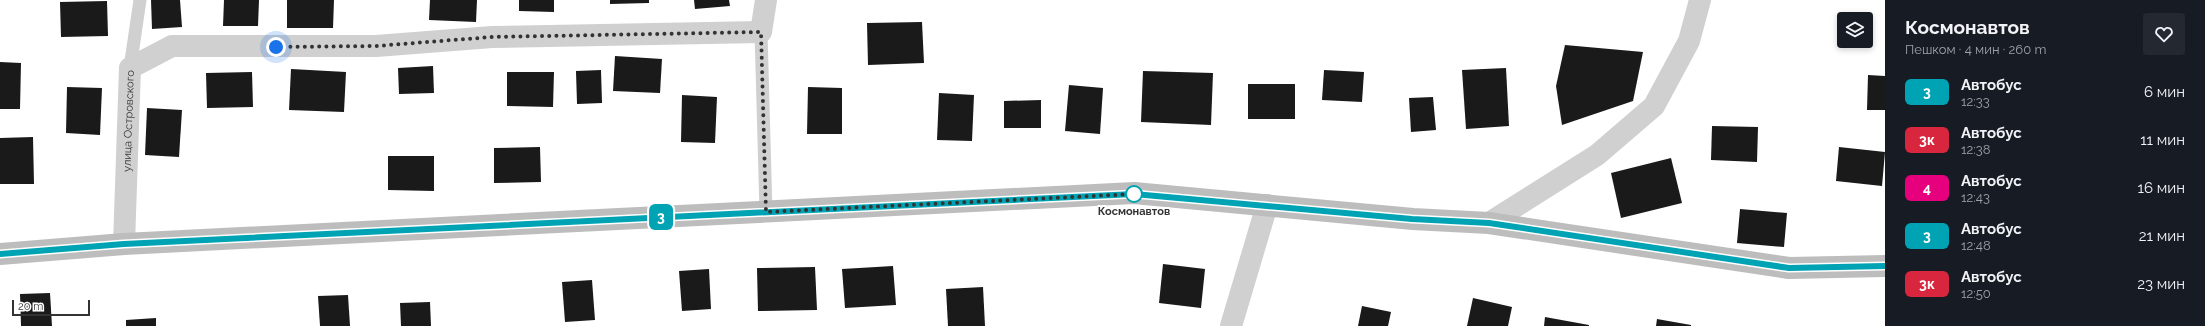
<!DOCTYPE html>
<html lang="ru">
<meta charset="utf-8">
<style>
body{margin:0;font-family:Raleway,sans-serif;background:#242831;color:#f1f3f6;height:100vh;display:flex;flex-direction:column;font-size:15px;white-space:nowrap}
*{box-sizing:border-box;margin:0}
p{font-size:13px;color:#9ea1a6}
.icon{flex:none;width:22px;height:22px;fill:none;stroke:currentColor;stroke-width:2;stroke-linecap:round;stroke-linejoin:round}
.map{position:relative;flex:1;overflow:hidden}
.side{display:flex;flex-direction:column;background:#171b24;width:320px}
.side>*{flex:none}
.badge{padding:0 8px;border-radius:6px;font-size:14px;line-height:26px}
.buttons{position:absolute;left:1837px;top:12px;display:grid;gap:8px}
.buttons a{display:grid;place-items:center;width:36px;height:36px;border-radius:4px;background:#171b24;box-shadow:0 2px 6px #0003;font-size:20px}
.scale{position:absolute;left:12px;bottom:10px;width:78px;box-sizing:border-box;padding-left:4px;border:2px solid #333;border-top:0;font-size:11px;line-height:14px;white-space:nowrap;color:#333;-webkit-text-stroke:3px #fff;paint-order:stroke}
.you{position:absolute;width:20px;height:20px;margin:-10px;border:3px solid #fff;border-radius:50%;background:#1a73e8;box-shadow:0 0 0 6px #1a73e833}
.map>.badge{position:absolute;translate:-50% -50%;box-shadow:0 0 0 2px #fff}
.round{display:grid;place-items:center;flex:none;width:42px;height:42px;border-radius:4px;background:#242831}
.head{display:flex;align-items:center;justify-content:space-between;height:68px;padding:0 20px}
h1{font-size:19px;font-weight:700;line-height:30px}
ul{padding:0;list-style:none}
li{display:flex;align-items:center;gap:12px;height:48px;padding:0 20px}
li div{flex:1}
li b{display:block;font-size:15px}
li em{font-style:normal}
li .badge{min-width:44px;font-weight:700;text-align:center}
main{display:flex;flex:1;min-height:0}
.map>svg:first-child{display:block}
</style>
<main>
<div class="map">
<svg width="1885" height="326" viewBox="0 0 1885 326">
<rect width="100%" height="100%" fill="#fff"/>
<g fill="#1a1a1a">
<path d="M 151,0 L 180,0 L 182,27 L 152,29 Z"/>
<path d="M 224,0 L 259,0 L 258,26 L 223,26 Z"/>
<path d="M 287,0 L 334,0 L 333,28 L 287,28 Z"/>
<path d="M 430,0 L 477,0 L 476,22 L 429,20 Z"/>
<path d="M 519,0 L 554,0 L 554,12 L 519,11 Z"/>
<path d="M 610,0 L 649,0 L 649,3 L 610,4 Z"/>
<path d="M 694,0 L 729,0 L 730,6 L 695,9 Z"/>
<path d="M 107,1 L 108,36 L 61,37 L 60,2 Z"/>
<path d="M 922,22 L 924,63 L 868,65 L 867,23 Z"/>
<path d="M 1565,45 L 1643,52 L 1633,101 L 1562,125 L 1556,86 Z"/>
<path d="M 615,56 L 662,59 L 660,93 L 613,91 Z"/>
<path d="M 0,62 L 21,63 L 20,109 L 0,109 Z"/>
<path d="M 433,66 L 434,93 L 399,94 L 398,68 Z"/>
<path d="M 1506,68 L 1509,126 L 1466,129 L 1462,70 Z"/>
<path d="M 291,69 L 346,72 L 344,112 L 289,110 Z"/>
<path d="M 601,70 L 602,103 L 577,104 L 576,71 Z"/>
<path d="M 1324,70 L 1364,72 L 1362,102 L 1322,100 Z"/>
<path d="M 1143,71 L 1213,73 L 1211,125 L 1141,122 Z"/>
<path d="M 252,72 L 253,107 L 207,108 L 206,73 Z"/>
<path d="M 507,72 L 554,72 L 553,107 L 507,106 Z"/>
<path d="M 1868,75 L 1885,76 L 1885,110 L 1867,110 Z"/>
<rect x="1248" y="84" width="47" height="35"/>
<path d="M 1069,85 L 1103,88 L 1100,134 L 1065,131 Z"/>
<path d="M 67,87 L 102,88 L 100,135 L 66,133 Z"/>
<path d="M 808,87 L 842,88 L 842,134 L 807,134 Z"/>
<path d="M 939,93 L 974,95 L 972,141 L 937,140 Z"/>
<path d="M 682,95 L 717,97 L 715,143 L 681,142 Z"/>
<path d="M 1433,97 L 1436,130 L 1411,132 L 1409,98 Z"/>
<path d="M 1041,100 L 1041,128 L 1004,128 L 1004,101 Z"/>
<path d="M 147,108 L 182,110 L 179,157 L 145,155 Z"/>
<path d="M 1712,126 L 1758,127 L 1757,162 L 1711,160 Z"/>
<path d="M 33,137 L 34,184 L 0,184 L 0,138 Z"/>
<path d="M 540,147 L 541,182 L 494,183 L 494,148 Z"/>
<path d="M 1839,147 L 1885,152 L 1882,186 L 1836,181 Z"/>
<path d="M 388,156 L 434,156 L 434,191 L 388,190 Z"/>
<path d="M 1671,158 L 1682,203 L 1621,218 L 1611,173 Z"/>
<path d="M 1740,209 L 1787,213 L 1784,247 L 1737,243 Z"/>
<path d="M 1163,264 L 1205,269 L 1201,308 L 1159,303 Z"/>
<path d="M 893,266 L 896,305 L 845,308 L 842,269 Z"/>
<path d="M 815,267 L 817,310 L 758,311 L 757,268 Z"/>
<path d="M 709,269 L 711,309 L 682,311 L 679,271 Z"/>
<path d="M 592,280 L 595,320 L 565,322 L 562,282 Z"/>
<path d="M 983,287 L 985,326 L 948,326 L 946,289 Z"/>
<path d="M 50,293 L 52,326 L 21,326 L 20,294 Z"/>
<path d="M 348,295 L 350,326 L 320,326 L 318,296 Z"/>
<path d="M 1473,298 L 1512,307 L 1508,326 L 1467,326 Z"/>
<path d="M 430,302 L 431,326 L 401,326 L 400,303 Z"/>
<path d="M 1362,306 L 1391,312 L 1388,326 L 1358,326 Z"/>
<path d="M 1545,317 L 1589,325 L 1589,326 L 1544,326 Z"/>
<path d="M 156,318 L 156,326 L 126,326 L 126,320 Z"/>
<path d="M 1657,319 L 1691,325 L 1691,326 L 1656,326 Z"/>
</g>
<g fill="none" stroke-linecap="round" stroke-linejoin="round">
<g stroke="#d0d0d0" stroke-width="13">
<path d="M 761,32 L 766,212"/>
<path d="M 130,68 L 140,0"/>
</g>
<g stroke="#d0d0d0" stroke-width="22">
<path d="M 1489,223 L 1597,155 L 1654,106 L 1689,41 L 1700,0"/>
<path id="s1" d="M 124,244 L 130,68 L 172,46 L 376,46 L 492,37 L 761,32 L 766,0"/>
<path d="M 1231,326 L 1267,205"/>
</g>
<path stroke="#bdbdbd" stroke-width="22" d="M 0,254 L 124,244 L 1134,193 L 1413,219 L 1489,223 L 1789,268 L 1885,266"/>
</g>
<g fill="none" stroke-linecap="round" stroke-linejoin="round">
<defs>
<path id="line" d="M 0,254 L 124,244 L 1134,194 L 1412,219 L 1489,223 L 1789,268 L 1885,266"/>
</defs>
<use href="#line" stroke="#fff" stroke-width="9"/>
<use href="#line" stroke="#00a3b4" stroke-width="6"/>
<path stroke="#333" stroke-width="4" stroke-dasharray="0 7.2" d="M 276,47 L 376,46 L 492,37 L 761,32 L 766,212 L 1134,194"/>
</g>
<circle fill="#fff" stroke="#00a3b4" stroke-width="2" cx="1134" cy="194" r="8"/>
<g text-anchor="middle" stroke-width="4" stroke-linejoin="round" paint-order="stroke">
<g font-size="11" fill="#333" stroke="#fff">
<text dy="4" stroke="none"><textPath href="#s1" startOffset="123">улица Островского</textPath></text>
</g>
<g font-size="11" font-weight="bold" fill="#333" stroke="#fff">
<text x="1134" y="215">Космонавтов</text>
</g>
</g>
</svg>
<div class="buttons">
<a><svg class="icon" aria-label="layers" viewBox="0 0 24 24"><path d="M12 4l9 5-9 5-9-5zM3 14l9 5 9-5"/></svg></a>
</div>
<div class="scale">20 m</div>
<div class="you" style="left:276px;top:47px"></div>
<b class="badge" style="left:661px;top:217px;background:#00a3b4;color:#fff">3</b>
</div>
<section class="side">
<div class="head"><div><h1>Космонавтов</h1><p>Пешком · 4 мин · 260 m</p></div><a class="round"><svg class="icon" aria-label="heart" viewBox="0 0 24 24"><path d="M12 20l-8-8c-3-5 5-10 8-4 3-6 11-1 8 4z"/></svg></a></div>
<ul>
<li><span class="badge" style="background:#00a3b4;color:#fff">3</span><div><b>Автобус</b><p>12:33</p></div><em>6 мин</em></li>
<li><span class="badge" style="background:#d7263d;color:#fff">3к</span><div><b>Автобус</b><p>12:38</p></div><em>11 мин</em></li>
<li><span class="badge" style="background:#e6007e;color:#fff">4</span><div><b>Автобус</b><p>12:43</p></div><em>16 мин</em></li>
<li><span class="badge" style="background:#00a3b4;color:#fff">3</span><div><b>Автобус</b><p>12:48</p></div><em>21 мин</em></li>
<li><span class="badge" style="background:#d7263d;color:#fff">3к</span><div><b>Автобус</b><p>12:50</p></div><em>23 мин</em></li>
</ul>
</section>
</main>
